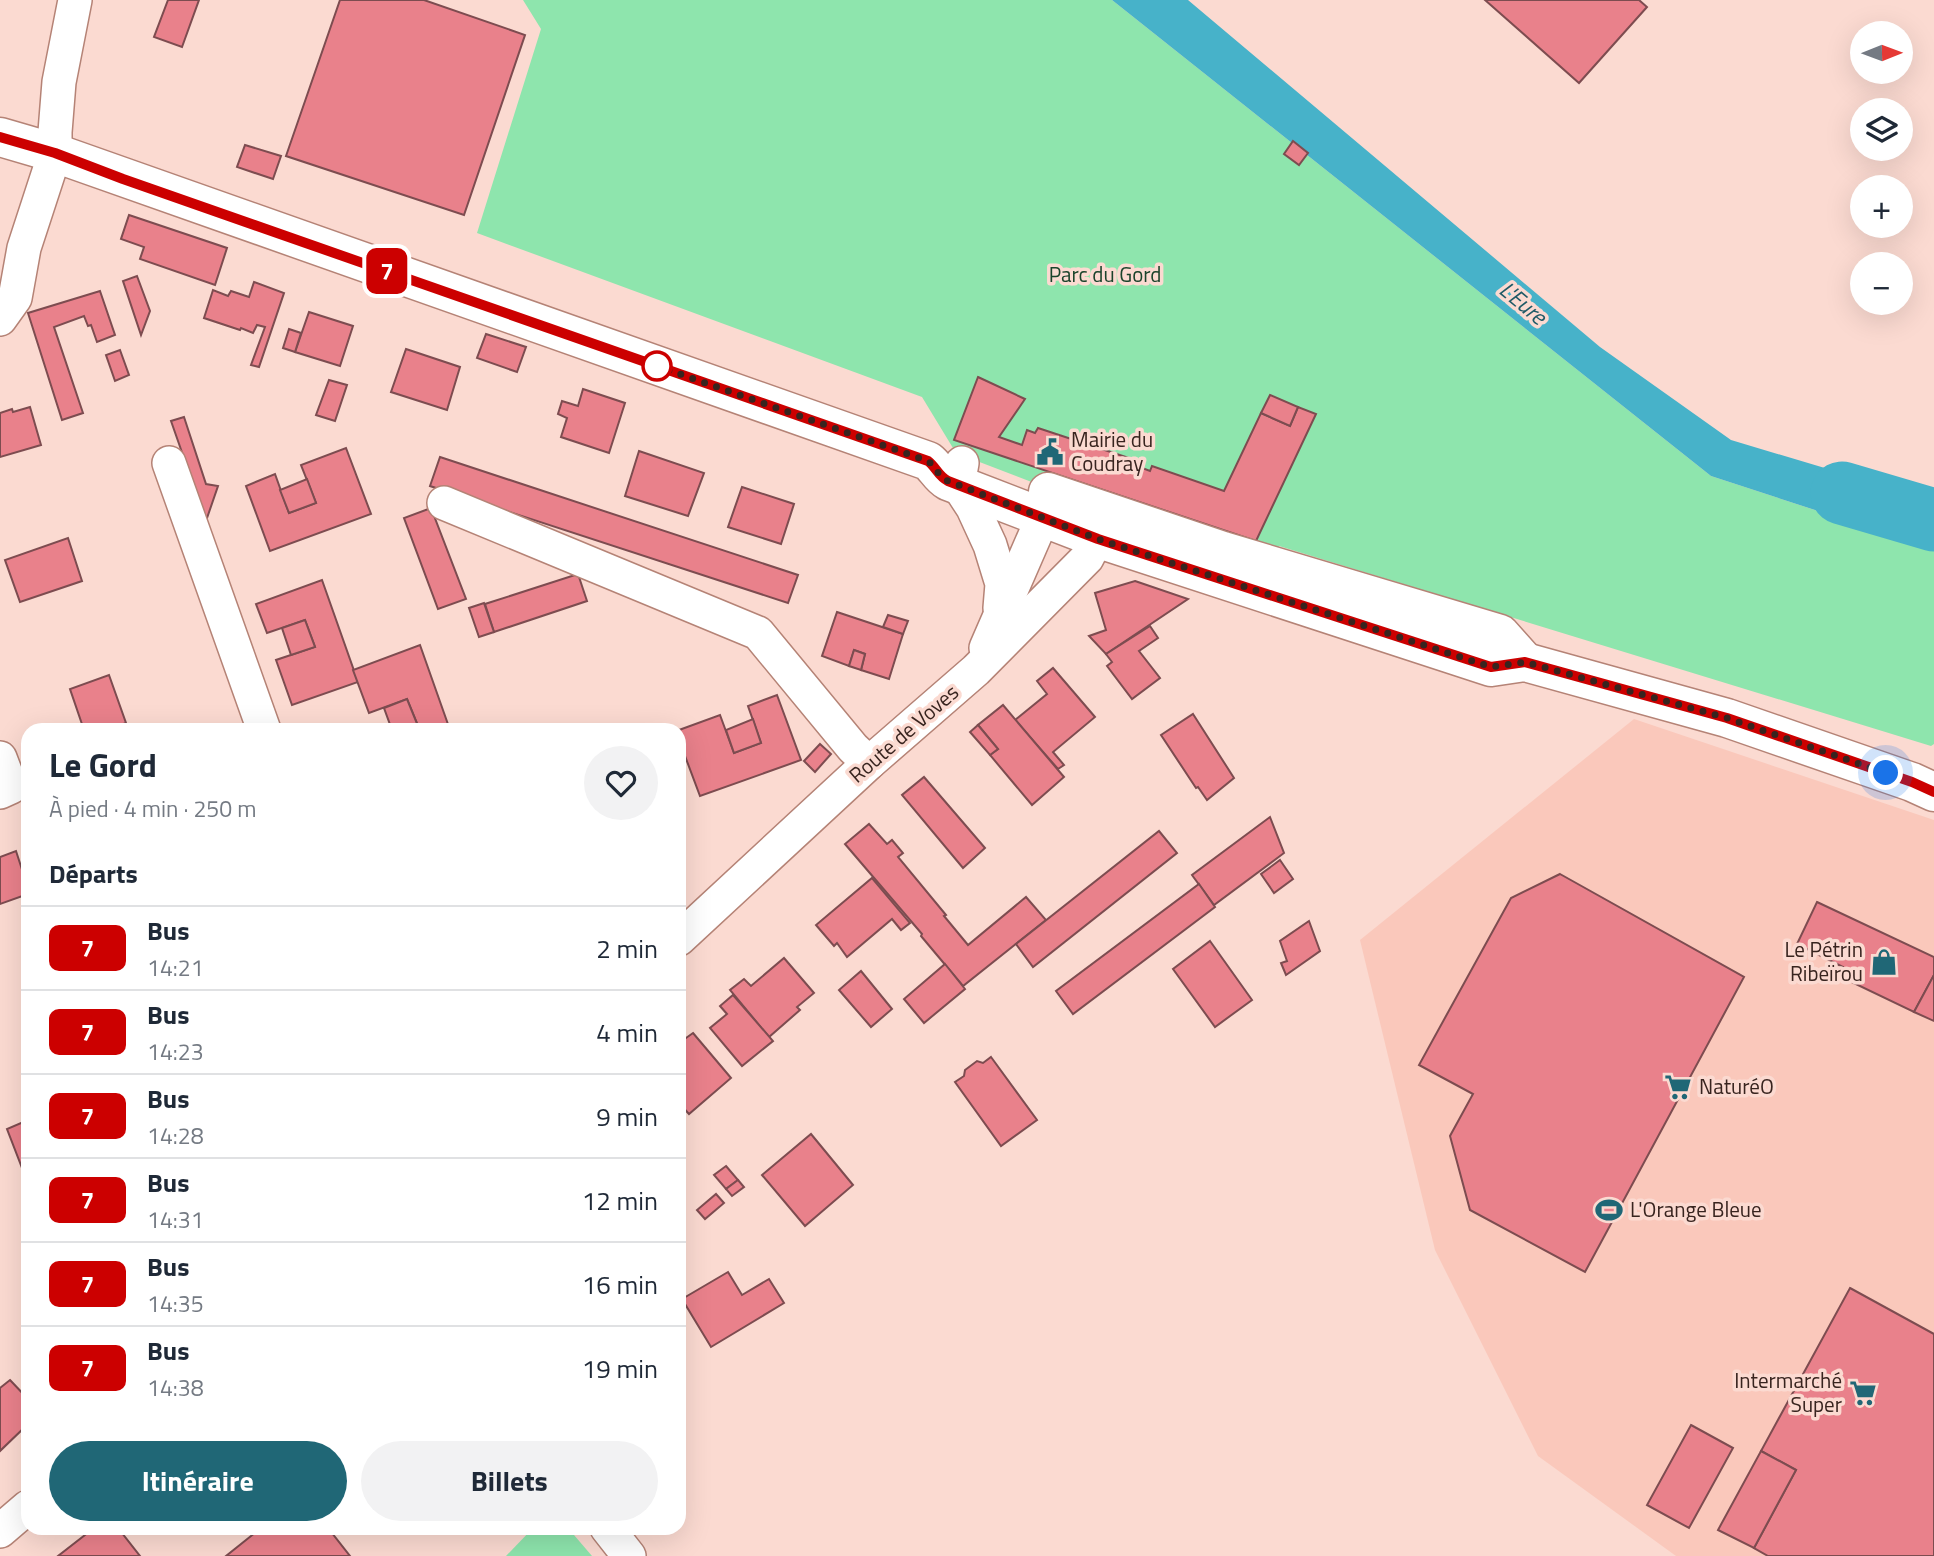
<!DOCTYPE html>
<html lang="fr">
<meta charset="utf-8">
<style>
body{margin:0;font-family:"Titillium Web",sans-serif;background:#f2f2f3;color:#1f2937;height:100vh;display:flex;flex-direction:column;font-size:26px;white-space:nowrap}
*{box-sizing:border-box;margin:0}
p{font-size:23px;color:#747a83}
.icon{flex:none;width:38px;height:38px;fill:none;stroke:currentColor;stroke-width:2;stroke-linecap:round;stroke-linejoin:round}
.map{position:relative;flex:1;overflow:hidden}
.drawer{position:absolute;left:21px;top:723px;width:665px;height:812px;display:flex;flex-direction:column;background:#fff;border-radius:21px;box-shadow:0 7px 28px #0002}
.drawer>*{flex:none}
.badge{padding:0 14px;border-radius:10px;font-size:24px;line-height:46px}
.needle{width:46px;rotate:89deg}
.buttons{position:absolute;left:1850px;top:21px;display:grid;gap:14px}
.buttons a{display:grid;place-items:center;width:63px;height:63px;border-radius:50%;background:#fff;box-shadow:0 7px 28px #0002;font-size:35px}
.you{position:absolute;width:35px;height:35px;margin:-18px;border:5px solid #fff;border-radius:50%;background:#1a73e8;box-shadow:0 0 0 10px #1a73e833}
.map>.badge{position:absolute;translate:-50% -50%;box-shadow:0 0 0 4px #fff}
h2{padding:0 28px;font-size:26px;line-height:63px}
.round{display:grid;place-items:center;flex:none;width:74px;height:74px;border-radius:37px;background:#f2f2f3}
.head{display:flex;align-items:center;justify-content:space-between;height:119px;padding:0 28px}
h1{font-size:33px;font-weight:700;line-height:52px}
.primary-button{display:flex;gap:14px;margin-top:auto;padding:14px 28px}
.primary-button a{flex:1;height:80px;border-radius:42px;background:#206776;color:#fff;font-size:28px;font-weight:700;line-height:80px;text-align:center}
.primary-button a+a{background:#f2f2f3;color:#1f2937}
ul{padding:0;list-style:none}
li{display:flex;align-items:center;gap:21px;height:84px;padding:0 28px;border-top:2px solid #e0e1e3}
li div{flex:1}
li b{display:block;font-size:26px}
li em{font-style:normal}
li .badge{min-width:77px;font-weight:700;text-align:center}
.map>svg:first-child{display:block}
</style>
<div class="map">
<svg width="1934" height="1556" viewBox="0 0 1934 1556">
<rect width="100%" height="100%" fill="#fbdad1"/>
<path fill="#fac8bb" d="M 1634,719 L 1934,820 L 1934,1556 L 1676,1556 L 1538,1456 L 1435,1250 L 1360,940 Z"/>
<g fill="#8ee5ad">
<path d="M 523,0 L 1112,0 L 1711,476 L 1934,549 L 1934,744 L 1931,746 L 1279,546 L 1263,571 L 956,453 L 922,397 L 477,233 L 541,29 Z"/>
<path d="M 533,1528 L 568,1528 L 592,1556 L 506,1556 Z"/>
</g>
<path fill="#47b2c9" d="M 1112,0 L 1188,0 L 1600,347 L 1731,440 L 1925,498 L 1922,545 L 1711,476 Z"/>
<g fill="none" stroke-linecap="round" stroke-linejoin="round">
<path stroke="#47b2c9" stroke-width="63" d="M 1842,493 L 1934,520"/>
</g>
<g fill="#e9818b" stroke="#7d4c50" stroke-width="2">
<path d="M 168,0 L 199,0 L 182,47 L 154,37 Z"/>
<path d="M 340,0 L 424,0 L 525,35 L 464,215 L 286,156 Z"/>
<path d="M 1485,0 L 1639,0 L 1647,7 L 1579,83 Z"/>
<path d="M 1293,141 L 1308,153 L 1299,165 L 1284,154 Z"/>
<path d="M 245,145 L 281,156 L 273,179 L 237,167 Z"/>
<path d="M 129,215 L 227,248 L 215,285 L 140,259 L 144,247 L 121,239 Z"/>
<path d="M 137,276 L 150,311 L 141,335 L 123,281 Z"/>
<path d="M 254,282 L 284,293 L 259,367 L 251,365 L 265,327 L 257,325 L 253,333 L 241,328 L 240,330 L 204,318 L 213,290 L 228,296 L 231,291 L 249,297 Z"/>
<path d="M 100,291 L 115,335 L 97,342 L 91,325 L 88,326 L 84,316 L 54,327 L 83,413 L 62,420 L 28,313 Z"/>
<path d="M 309,312 L 353,326 L 340,366 L 295,352 Z"/>
<path d="M 289,329 L 301,333 L 295,352 L 283,348 Z"/>
<path d="M 486,334 L 526,347 L 517,372 L 477,358 Z"/>
<path d="M 406,349 L 460,367 L 447,410 L 391,392 Z"/>
<path d="M 120,350 L 129,375 L 115,381 L 106,355 Z"/>
<path d="M 978,377 L 1025,399 L 999,437 L 1022,445 L 1027,430 L 1035,433 L 1038,428 L 1132,459 L 1129,463 L 1150,471 L 1152,466 L 1224,491 L 1261,413 L 1290,426 L 1298,407 L 1316,414 L 1256,541 L 954,440 Z"/>
<path d="M 329,380 L 347,385 L 335,421 L 316,415 Z"/>
<path d="M 583,389 L 625,403 L 609,453 L 561,437 L 567,418 L 558,414 L 562,401 L 578,406 Z"/>
<path d="M 1270,395 L 1298,407 L 1290,426 L 1261,413 Z"/>
<path d="M 30,407 L 41,445 L 0,457 L 0,413 L 12,409 L 13,412 Z"/>
<path d="M 184,417 L 206,484 L 218,486 L 206,521 L 171,421 Z"/>
<path d="M 346,448 L 371,514 L 270,551 L 246,486 L 275,474 L 289,513 L 316,503 L 301,465 Z"/>
<path d="M 639,451 L 704,473 L 688,516 L 625,496 Z"/>
<path d="M 440,457 L 798,575 L 788,603 L 430,486 Z"/>
<path d="M 307,479 L 316,503 L 289,513 L 280,490 Z"/>
<path d="M 742,487 L 794,504 L 781,544 L 728,527 Z"/>
<path d="M 431,508 L 466,599 L 438,609 L 404,518 Z"/>
<path d="M 68,538 L 82,581 L 20,602 L 5,560 Z"/>
<path d="M 578,574 L 587,601 L 494,632 L 485,604 Z"/>
<path d="M 322,580 L 358,682 L 292,705 L 276,660 L 315,647 L 305,620 L 267,633 L 256,604 Z"/>
<path d="M 1135,581 L 1188,599 L 1106,654 L 1089,636 L 1106,630 L 1095,593 Z"/>
<path d="M 484,603 L 494,632 L 479,637 L 469,608 Z"/>
<path d="M 837,612 L 903,634 L 889,679 L 861,670 L 865,654 L 854,650 L 849,666 L 822,656 Z"/>
<path d="M 888,615 L 908,621 L 903,634 L 883,627 Z"/>
<path d="M 305,620 L 315,647 L 291,655 L 282,628 Z"/>
<path d="M 1150,626 L 1158,638 L 1139,651 L 1160,678 L 1132,699 L 1107,666 L 1112,662 L 1106,654 Z"/>
<path d="M 420,645 L 450,730 L 407,730 L 418,726 L 407,699 L 369,713 L 353,670 Z"/>
<path d="M 854,650 L 865,654 L 861,670 L 849,666 Z"/>
<path d="M 1053,668 L 1095,717 L 1053,752 L 1064,765 L 1058,769 L 1015,720 L 1047,694 L 1037,681 Z"/>
<path d="M 109,675 L 126,723 L 108,730 L 84,730 L 70,689 Z"/>
<path d="M 777,695 L 801,760 L 700,796 L 679,740 L 679,730 L 720,715 L 734,753 L 761,743 L 748,706 Z"/>
<path d="M 407,699 L 418,726 L 407,730 L 392,730 L 384,708 Z"/>
<path d="M 1003,705 L 1064,777 L 1032,805 L 990,755 L 998,749 L 978,725 Z"/>
<path d="M 1193,714 L 1234,778 L 1207,800 L 1198,787 L 1196,788 L 1161,735 Z"/>
<path d="M 753,719 L 761,743 L 734,753 L 726,730 Z"/>
<path d="M 978,725 L 998,749 L 990,755 L 970,732 Z"/>
<path d="M 820,744 L 831,754 L 815,772 L 804,761 Z"/>
<path d="M 924,777 L 985,848 L 963,868 L 902,795 Z"/>
<path d="M 1270,817 L 1284,853 L 1214,905 L 1192,875 Z"/>
<path d="M 869,824 L 887,844 L 892,840 L 903,853 L 898,857 L 946,915 L 944,916 L 968,945 L 1026,897 L 1046,920 L 963,986 L 921,936 L 922,934 L 845,844 Z"/>
<path d="M 1159,831 L 1177,853 L 1033,967 L 1016,944 Z"/>
<path d="M 16,851 L 28,888 L 28,894 L 0,904 L 0,857 Z"/>
<path d="M 1280,860 L 1293,879 L 1274,893 L 1261,874 Z"/>
<path d="M 1560,874 L 1744,977 L 1585,1272 L 1470,1210 L 1450,1136 L 1473,1094 L 1419,1065 L 1511,898 Z"/>
<path d="M 872,878 L 910,923 L 901,930 L 892,919 L 847,957 L 837,943 L 834,946 L 816,925 Z"/>
<path d="M 1199,884 L 1215,907 L 1073,1014 L 1056,991 Z"/>
<path d="M 1817,902 L 1934,957 L 1934,975 L 1914,1012 L 1839,976 L 1843,967 L 1797,944 Z"/>
<path d="M 1309,921 L 1320,951 L 1286,975 L 1281,963 L 1287,961 L 1280,941 Z"/>
<path d="M 1210,941 L 1252,1000 L 1215,1027 L 1173,969 Z"/>
<path d="M 784,958 L 814,993 L 797,1007 L 800,1010 L 769,1037 L 730,990 L 744,979 L 751,986 Z"/>
<path d="M 945,964 L 965,989 L 924,1023 L 904,999 Z"/>
<path d="M 861,971 L 892,1009 L 871,1027 L 839,990 Z"/>
<path d="M 1934,975 L 1934,1021 L 1914,1012 Z"/>
<path d="M 733,995 L 773,1041 L 742,1066 L 710,1028 L 727,1014 L 720,1006 Z"/>
<path d="M 693,1033 L 731,1078 L 689,1114 L 679,1103 L 679,1043 Z"/>
<path d="M 991,1057 L 1037,1120 L 1001,1146 L 955,1082 L 964,1076 L 965,1070 L 977,1061 L 983,1063 Z"/>
<path d="M 28,1120 L 28,1172 L 24,1173 L 7,1129 Z"/>
<path d="M 811,1134 L 853,1185 L 805,1226 L 762,1175 Z"/>
<path d="M 726,1166 L 738,1180 L 726,1189 L 714,1175 Z"/>
<path d="M 738,1180 L 744,1187 L 732,1196 L 726,1189 Z"/>
<path d="M 716,1194 L 724,1203 L 705,1219 L 697,1210 Z"/>
<path d="M 728,1272 L 742,1295 L 769,1279 L 784,1303 L 711,1347 L 682,1299 Z"/>
<path d="M 1850,1288 L 1934,1334 L 1934,1556 L 1768,1556 L 1754,1548 L 1796,1470 L 1761,1451 Z"/>
<path d="M 10,1380 L 28,1399 L 28,1424 L 0,1451 L 0,1388 Z"/>
<path d="M 1691,1425 L 1733,1448 L 1689,1528 L 1647,1505 Z"/>
<path d="M 1761,1451 L 1796,1470 L 1754,1548 L 1718,1530 Z"/>
<path d="M 94,1528 L 118,1528 L 140,1556 L 58,1556 Z"/>
<path d="M 261,1528 L 328,1528 L 350,1556 L 226,1556 Z"/>
</g>
<g fill="none" stroke-linecap="round" stroke-linejoin="round">
<defs>
<g id="minor">
<path d="M 0,319 L 15,298 L 24,248 L 55,153 L 55,132 L 59,82 L 75,0"/>
<path d="M 169,463 L 264,730"/>
<path d="M 962,463 L 958,485 L 973,508 L 990,545 L 1002,584 L 1000,608"/>
<path d="M 444,503 L 758,633 L 853,748 L 869,763"/>
<path d="M 986,648 L 1053,494"/>
<path d="M 0,758 L 11,787 L 0,792"/>
<path d="M 679,939 L 869,763 L 976,670 L 1087,558 L 1109,515"/>
<path d="M 607,1528 L 629,1556"/>
<path d="M 0,1531 L 28,1507"/>
</g>
<g id="major">
<path d="M 0,137 L 55,153 L 928,461 C 936,467 939,476 948,481 L 1099,539 L 1491,667 L 1525,662 L 1727,718 L 1912,782 L 1934,792"/>
<path d="M 1048,492 L 1223,551 L 1500,634 L 1525,662"/>
</g>
</defs>
<use href="#minor" stroke="#b58376" stroke-width="36"/>
<use href="#major" stroke="#b58376" stroke-width="41"/>
<use href="#minor" stroke="#fff" stroke-width="33"/>
<use href="#major" stroke="#fff" stroke-width="38"/>
</g>
<g fill="none" stroke-linecap="round" stroke-linejoin="round">
<defs>
<path id="line" d="M 0,137 L 55,153 L 123,179 L 928,461 C 936,467 938,476 948,481 L 1098,539 L 1491,667 L 1525,662 L 1727,718 L 1912,782 L 1934,792"/>
</defs>
<use href="#line" stroke="#fff" stroke-width="16"/>
<use href="#line" stroke="#c00" stroke-width="10"/>
<path stroke="#38241f" stroke-width="7" stroke-dasharray="0 12.6" d="M 657,366 L 928,461 C 936,467 938,476 948,481 L 1098,539 L 1491,667 L 1525,662 L 1727,718 L 1886,773"/>
</g>
<defs>
<symbol id="civic-bare" viewBox="-9 -9 18 18"><path d="M-.6-6.5H3V-4.5H.6V-3L4-1V1h2V6H-6V1h2V-1L-.6-3ZM-1.2 2.5V6h2.4V2.5Z" fill="#206776" stroke="#fbdad1" stroke-width="2.5" paint-order="stroke"/></symbol>
<symbol id="shop-bare" viewBox="-9 -9 18 18"><path d="M-5-2.5h2.3a2.7 3.5 0 0 1 5.4 0H5L5.5 6h-11ZM-1.5-2.5h3a1.5 2.3 0 0 0-3 0Z" fill="#206776" stroke="#fbdad1" stroke-width="2.5" paint-order="stroke"/></symbol>
<symbol id="supermarket-bare" viewBox="-9 -9 18 18"><path d="M-6-5.5h2.5l.6 2H6L4.5 2H-2.5L-4.4-4H-6ZM-1.5 3.2a1.3 1.3 0 1 0 .1 0ZM3 3.2a1.3 1.3 0 1 0 .1 0Z" fill="#206776" stroke="#fbdad1" stroke-width="2.5" paint-order="stroke"/></symbol>
<symbol id="stadium-bare" viewBox="-9 -9 18 18"><path d="M0-5a6.5 5 0 1 0 0 10a6.5 5 0 1 0 0-10ZM-3.5-1.8h7v3.6h-7Z" fill="#206776" stroke="#fbdad1" stroke-width="2.5" paint-order="stroke"/></symbol>
</defs>
<g fill-rule="evenodd">
<use href="#civic-bare" x="1031" y="433" width="38" height="38"/>
<use href="#shop-bare" x="1865" y="943" width="38" height="38"/>
<use href="#supermarket-bare" x="1659" y="1068" width="38" height="38"/>
<use href="#stadium-bare" x="1590" y="1191" width="38" height="38"/>
<use href="#supermarket-bare" x="1844" y="1374" width="38" height="38"/>
</g>
<circle fill="#fff" stroke="#c00" stroke-width="3.5" cx="657" cy="366" r="14"/>
<g text-anchor="middle" stroke-width="7" stroke-linejoin="round" paint-order="stroke">
<g font-size="21" fill="#1a432b" stroke="#fbdad1">
<text x="1105" y="282">Parc du Gord</text>
</g>
<g font-size="21" fill="#38241f" stroke="#fbdad1" text-anchor="start">
<text x="1071" y="447">Mairie du<tspan x="1071" dy="24">Coudray</tspan></text>
<text x="1863" y="957" text-anchor="end">Le Pétrin<tspan x="1863" dy="24">Ribeïrou</tspan></text>
<text x="1699" y="1094">NaturéO</text>
<text x="1630" y="1217">L'Orange Bleue</text>
<text x="1842" y="1388" text-anchor="end">Intermarché<tspan x="1842" dy="24">Super</tspan></text>
</g>
<g font-size="21" fill="#38241f" stroke="#fbdad1">
<text transform="translate(904 734) rotate(-41)" y="7">Route de Voves</text>
</g>
<g font-size="23" font-style="italic" fill="#1f5a67" stroke="#fbdad1">
<text transform="translate(1523 303) rotate(40)" y="8">L'Eure</text>
</g>
</g>
</svg>
<div class="buttons">
<a><svg class="needle" viewBox="-14 -14 28 28"><path d="M0-13l5 13h-10z" fill="#e53935"/><path d="M0 13l5-13h-10z" fill="#747a83"/></svg></a>
<a><svg class="icon" aria-label="layers" viewBox="0 0 24 24"><path d="M12 4l9 5-9 5-9-5zM3 14l9 5 9-5"/></svg></a>
<a>+</a>
<a>−</a>
</div>
<div class="you" style="left:1886px;top:773px"></div>
<b class="badge" style="left:387px;top:271px;background:#c00;color:#fff">7</b>
<section class="drawer">
<div class="head"><div><h1>Le Gord</h1><p>À pied · 4 min · 250 m</p></div><a class="round"><svg class="icon" aria-label="heart" viewBox="0 0 24 24"><path d="M12 20l-8-8c-3-5 5-10 8-4 3-6 11-1 8 4z"/></svg></a></div>
<h2>Départs</h2>
<ul>
<li><span class="badge" style="background:#c00;color:#fff">7</span><div><b>Bus</b><p>14:21</p></div><em>2 min</em></li>
<li><span class="badge" style="background:#c00;color:#fff">7</span><div><b>Bus</b><p>14:23</p></div><em>4 min</em></li>
<li><span class="badge" style="background:#c00;color:#fff">7</span><div><b>Bus</b><p>14:28</p></div><em>9 min</em></li>
<li><span class="badge" style="background:#c00;color:#fff">7</span><div><b>Bus</b><p>14:31</p></div><em>12 min</em></li>
<li><span class="badge" style="background:#c00;color:#fff">7</span><div><b>Bus</b><p>14:35</p></div><em>16 min</em></li>
<li><span class="badge" style="background:#c00;color:#fff">7</span><div><b>Bus</b><p>14:38</p></div><em>19 min</em></li>
</ul>
<div class="primary-button"><a>Itinéraire</a><a>Billets</a></div>
</section>
</div>
